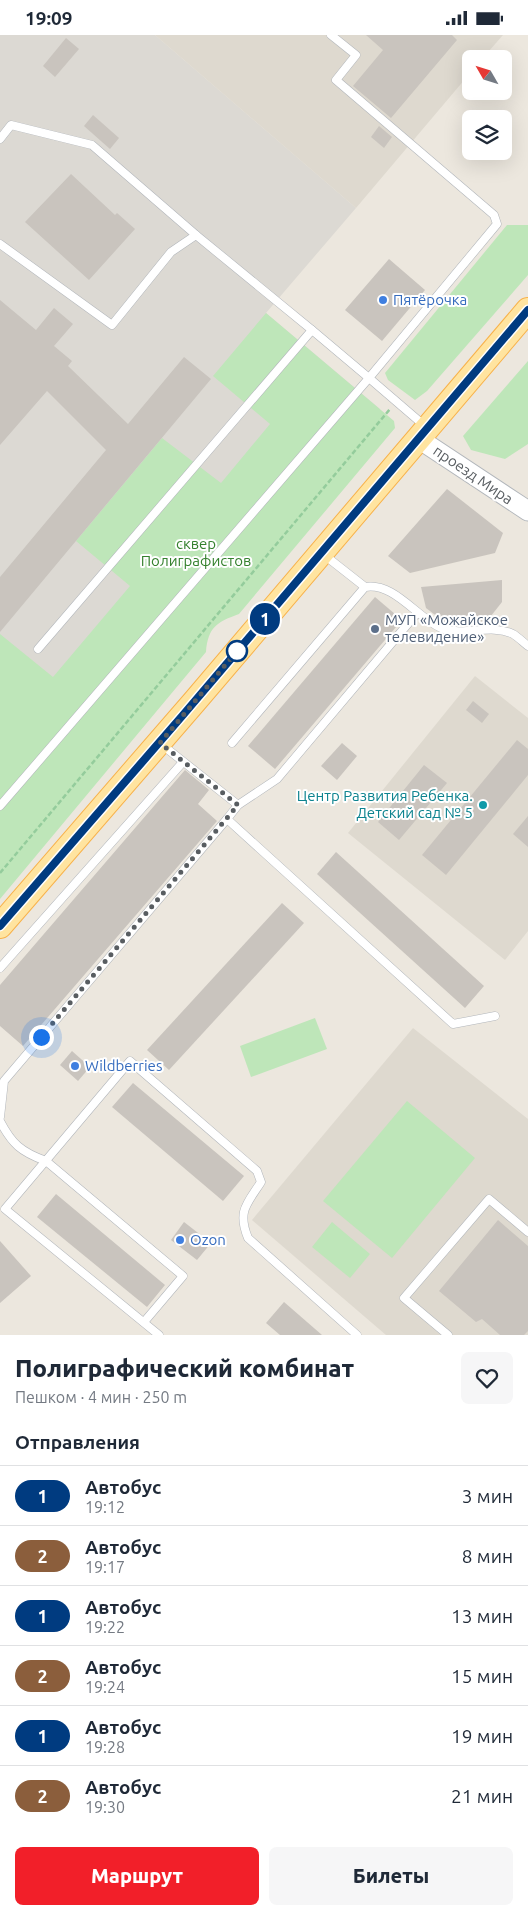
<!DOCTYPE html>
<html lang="ru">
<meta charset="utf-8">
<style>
body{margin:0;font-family:Ubuntu,sans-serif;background:#f6f6f7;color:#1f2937;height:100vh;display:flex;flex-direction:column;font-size:19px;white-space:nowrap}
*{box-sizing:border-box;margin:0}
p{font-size:16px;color:#747a83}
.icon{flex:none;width:28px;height:28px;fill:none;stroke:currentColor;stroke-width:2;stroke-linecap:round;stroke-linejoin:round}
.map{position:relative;height:1300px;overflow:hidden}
.drawer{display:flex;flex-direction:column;background:#fff;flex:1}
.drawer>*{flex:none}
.badge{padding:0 10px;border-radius:16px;font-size:18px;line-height:32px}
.needle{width:32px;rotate:309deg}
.controls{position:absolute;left:462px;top:15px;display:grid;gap:10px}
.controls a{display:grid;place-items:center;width:50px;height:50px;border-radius:8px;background:#fff;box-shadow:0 5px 20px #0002;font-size:25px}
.you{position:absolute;width:25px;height:25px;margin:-12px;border:4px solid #fff;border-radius:50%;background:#1a73e8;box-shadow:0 0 0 8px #1a73e833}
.map>.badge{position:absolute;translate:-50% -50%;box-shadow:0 0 0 2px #fff}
h2{padding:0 15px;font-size:19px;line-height:45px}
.round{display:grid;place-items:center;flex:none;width:52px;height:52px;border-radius:8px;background:#f6f6f7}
.overview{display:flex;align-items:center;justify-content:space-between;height:85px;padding:0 15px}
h1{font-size:24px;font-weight:800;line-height:38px}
.button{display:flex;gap:10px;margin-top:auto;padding:10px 15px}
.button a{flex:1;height:58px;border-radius:8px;background:#f21f29;color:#fff;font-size:20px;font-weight:800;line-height:58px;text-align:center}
.button a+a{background:#f6f6f7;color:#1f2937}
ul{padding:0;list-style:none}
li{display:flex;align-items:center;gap:15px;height:60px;padding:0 15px;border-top:1px solid #e0e1e3}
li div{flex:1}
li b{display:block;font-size:19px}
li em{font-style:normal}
li .badge{min-width:55px;font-weight:700;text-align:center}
.status{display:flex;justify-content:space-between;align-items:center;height:35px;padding:0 25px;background:#fff;direction:ltr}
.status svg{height:14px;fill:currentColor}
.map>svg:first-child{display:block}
</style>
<div class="status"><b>19:09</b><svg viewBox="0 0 49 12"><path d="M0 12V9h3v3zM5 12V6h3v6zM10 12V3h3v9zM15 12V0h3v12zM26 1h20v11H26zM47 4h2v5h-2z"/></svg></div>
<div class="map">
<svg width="528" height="1300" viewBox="0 0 528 1300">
<rect width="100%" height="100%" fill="#ece7de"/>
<path fill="#dcd9d3" d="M 0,0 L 155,0 L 356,173 L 266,278 L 380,374 L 0,828 Z"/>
<g fill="#ded9cf">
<path d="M 155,0 L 503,0 L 482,24 L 471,24 L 471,37 L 356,173 Z"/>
<path d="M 475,641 L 528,683 L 528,896 L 505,925 L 348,798 Z"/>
<path d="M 413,993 L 528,1084 L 528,1300 L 386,1300 L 252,1185 Z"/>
</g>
<g fill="#bee6b9">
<path d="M 507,190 L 528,190 L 528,240 L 427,356 L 415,365 L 388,345 L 385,338 Z"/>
<path d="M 266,278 L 394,386 L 395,393 L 239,579 C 217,587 208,592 206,617 L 0,864 L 0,599 L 53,642 L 130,551 L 76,506 L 162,403 L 221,448 L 270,389 L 213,341 Z"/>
<path d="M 528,326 L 528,409 L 505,424 L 471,415 L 463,401 Z"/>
<path d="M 315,983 L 327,1014 L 251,1042 L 240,1011 Z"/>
<path d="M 407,1066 L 475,1123 L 392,1223 L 323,1166 Z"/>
<path d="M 332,1187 L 370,1219 L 350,1243 L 312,1212 Z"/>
</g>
<g fill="#c9c4be">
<path d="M 366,0 L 452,0 L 457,5 L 391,83 L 353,51 L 383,15 Z"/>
<path d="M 66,3 L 79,14 L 55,42 L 43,31 Z"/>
<path d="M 93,80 L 119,103 L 110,114 L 84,91 Z"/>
<path d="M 379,91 L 392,102 L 384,113 L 371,102 Z"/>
<path d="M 71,139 L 115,180 L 117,178 L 135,194 L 89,245 L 25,187 Z"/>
<path d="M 389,224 L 425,255 L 382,306 L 345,275 Z"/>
<path d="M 0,265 L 36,295 L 54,273 L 73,289 L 54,311 L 72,326 L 68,331 L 128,389 L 184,322 L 211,344 L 0,597 L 0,542 L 106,415 L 47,356 L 0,410 Z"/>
<path d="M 447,454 L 503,498 L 495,518 L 410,538 L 388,521 Z"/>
<path d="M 502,545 L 502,567 L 487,586 L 447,589 L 426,573 L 421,552 Z"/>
<path d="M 375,562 L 402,585 L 275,734 L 248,711 Z"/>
<path d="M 473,666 L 489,679 L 482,688 L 466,675 Z"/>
<path d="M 517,705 L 528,714 L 528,740 L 446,840 L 422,820 Z"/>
<path d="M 342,708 L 357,721 L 337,745 L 321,731 Z"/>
<path d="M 424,730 L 447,748 L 399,805 L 378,787 Z"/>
<path d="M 185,735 L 209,755 L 198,769 L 217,786 L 23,1011 L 0,991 L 0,950 Z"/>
<path d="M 528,781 L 528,812 L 513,799 Z"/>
<path d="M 336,817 L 484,951 L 465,973 L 317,839 Z"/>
<path d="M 282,868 L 304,888 L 169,1035 L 147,1015 Z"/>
<path d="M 72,1016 L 90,1032 L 78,1046 L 60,1030 Z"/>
<path d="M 133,1048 L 244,1141 L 223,1166 L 112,1072 Z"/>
<path d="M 56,1159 L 165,1250 L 147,1272 L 37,1182 Z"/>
<path d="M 498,1185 L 528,1211 L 528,1296 L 524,1300 L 500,1300 L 482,1284 L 476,1287 L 439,1256 Z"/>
<path d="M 184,1187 L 211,1208 L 197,1225 L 171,1205 Z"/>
<path d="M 0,1206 L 31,1241 L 0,1268 Z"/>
<path d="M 284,1267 L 322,1300 L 280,1300 L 266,1288 Z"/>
</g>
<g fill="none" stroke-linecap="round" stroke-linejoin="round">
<defs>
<g id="service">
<path d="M 331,0 L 356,20 L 336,45 L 494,180 L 497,189 L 369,343 L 426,392"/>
<path d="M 0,104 L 11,90 L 92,110 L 196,200"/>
<path d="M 0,209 L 112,290 L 171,217 L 196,200 L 312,295"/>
<path d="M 323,519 L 365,552"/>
<path d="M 232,708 L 365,552 C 394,547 416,582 441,593 C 464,602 490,588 513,599 C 518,602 523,607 528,611"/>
<path d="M 161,709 L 238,770 L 227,784 L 453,989 L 495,981"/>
<path d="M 238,770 L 277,744 L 417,578"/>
<path d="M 0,771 L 369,343 L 312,295 L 38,614"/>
<path d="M 0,933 L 183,727"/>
<path d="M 0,1082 L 4,1046 L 227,784"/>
<path d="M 0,1086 C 12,1109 21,1117 46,1126 L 183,1241 L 144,1287"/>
<path d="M 159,1300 L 5,1174 L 130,1026 L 257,1136 L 261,1147 C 247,1169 237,1176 248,1203 L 357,1300"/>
<path d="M 448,1300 L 404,1263 L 489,1164 L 528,1197"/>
</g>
<path id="tertiary" d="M 419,404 L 528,476"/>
<path id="primary" d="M 0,891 L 195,666 L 528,275"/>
</defs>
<use href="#service" stroke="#b2b6bb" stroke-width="9"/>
<use href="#tertiary" stroke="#b2b6bb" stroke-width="21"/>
<use href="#primary" stroke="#f8b24b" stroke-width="26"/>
<path stroke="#94cc9c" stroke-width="2.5" stroke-dasharray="5 2.5" stroke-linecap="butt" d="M 0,838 L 390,374"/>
<use href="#service" stroke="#fff" stroke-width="8"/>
<use href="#tertiary" stroke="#fff" stroke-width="19"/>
<use href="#primary" stroke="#ffe4a0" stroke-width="24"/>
</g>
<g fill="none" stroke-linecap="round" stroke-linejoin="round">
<defs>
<path id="line" d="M 0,891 L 183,680 L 528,275"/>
</defs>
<use href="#line" stroke="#fff" stroke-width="11"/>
<use href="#line" stroke="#003b80" stroke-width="8"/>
<path stroke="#585d61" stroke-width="5" stroke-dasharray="0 9" d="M 41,1002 L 238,770 L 160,708 L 237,616"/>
</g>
<g fill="#3f7fe0" stroke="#fff" stroke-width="2">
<circle cx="383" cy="265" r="5"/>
<circle cx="75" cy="1031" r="5"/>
<circle cx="180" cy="1205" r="5"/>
</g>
<circle fill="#5c6f8a" stroke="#fff" stroke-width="2" cx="375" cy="594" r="5"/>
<circle fill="#fff" stroke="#003b80" stroke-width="2.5" cx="237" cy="616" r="10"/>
<circle fill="#0f9aa8" stroke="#fff" stroke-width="2" cx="483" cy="770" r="5"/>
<g text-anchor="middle" stroke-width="4" stroke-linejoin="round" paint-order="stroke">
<g font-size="15" fill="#366cbe" stroke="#fff" text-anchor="start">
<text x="393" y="270">Пятёрочка</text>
<text x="85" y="1036">Wildberries</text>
<text x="190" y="1210">Ozon</text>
</g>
<g font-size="15" fill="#585d61" stroke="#fff">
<text transform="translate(473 440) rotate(34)" y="5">проезд Мира</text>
</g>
<g font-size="15" fill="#35812e" stroke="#fff">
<text x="196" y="514">сквер<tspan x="196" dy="17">Полиграфистов</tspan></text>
</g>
<g font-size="15" fill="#4e5e75" stroke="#fff" text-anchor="start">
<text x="385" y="590">МУП «Можайское<tspan x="385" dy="17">телевидение»</tspan></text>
</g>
<g font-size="15" fill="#0d838f" stroke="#fff" text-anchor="end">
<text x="473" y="766">Центр Развития Ребенка.<tspan x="473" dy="17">Детский сад № 5</tspan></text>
</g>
</g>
</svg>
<div class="controls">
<a><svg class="needle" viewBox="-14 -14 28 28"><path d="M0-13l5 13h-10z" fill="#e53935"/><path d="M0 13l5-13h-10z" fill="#747a83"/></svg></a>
<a><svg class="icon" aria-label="layers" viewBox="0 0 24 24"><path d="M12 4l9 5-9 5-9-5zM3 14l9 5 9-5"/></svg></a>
</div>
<div class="you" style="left:41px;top:1002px"></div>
<b class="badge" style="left:265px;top:584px;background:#003b80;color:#fff">1</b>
</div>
<section class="drawer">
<div class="overview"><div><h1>Полиграфический комбинат</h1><p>Пешком · 4 мин · 250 m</p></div><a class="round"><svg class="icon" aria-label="heart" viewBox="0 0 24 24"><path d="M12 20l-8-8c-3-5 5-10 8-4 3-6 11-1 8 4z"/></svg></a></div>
<h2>Отправления</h2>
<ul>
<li><span class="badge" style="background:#003b80;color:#fff">1</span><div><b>Автобус</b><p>19:12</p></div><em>3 мин</em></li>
<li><span class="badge" style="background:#8b5e3c;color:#fff">2</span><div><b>Автобус</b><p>19:17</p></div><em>8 мин</em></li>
<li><span class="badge" style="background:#003b80;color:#fff">1</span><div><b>Автобус</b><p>19:22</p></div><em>13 мин</em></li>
<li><span class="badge" style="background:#8b5e3c;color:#fff">2</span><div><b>Автобус</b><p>19:24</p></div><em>15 мин</em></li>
<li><span class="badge" style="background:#003b80;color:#fff">1</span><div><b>Автобус</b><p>19:28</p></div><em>19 мин</em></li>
<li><span class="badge" style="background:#8b5e3c;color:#fff">2</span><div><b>Автобус</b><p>19:30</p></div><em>21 мин</em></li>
</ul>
<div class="button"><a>Маршрут</a><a>Билеты</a></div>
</section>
